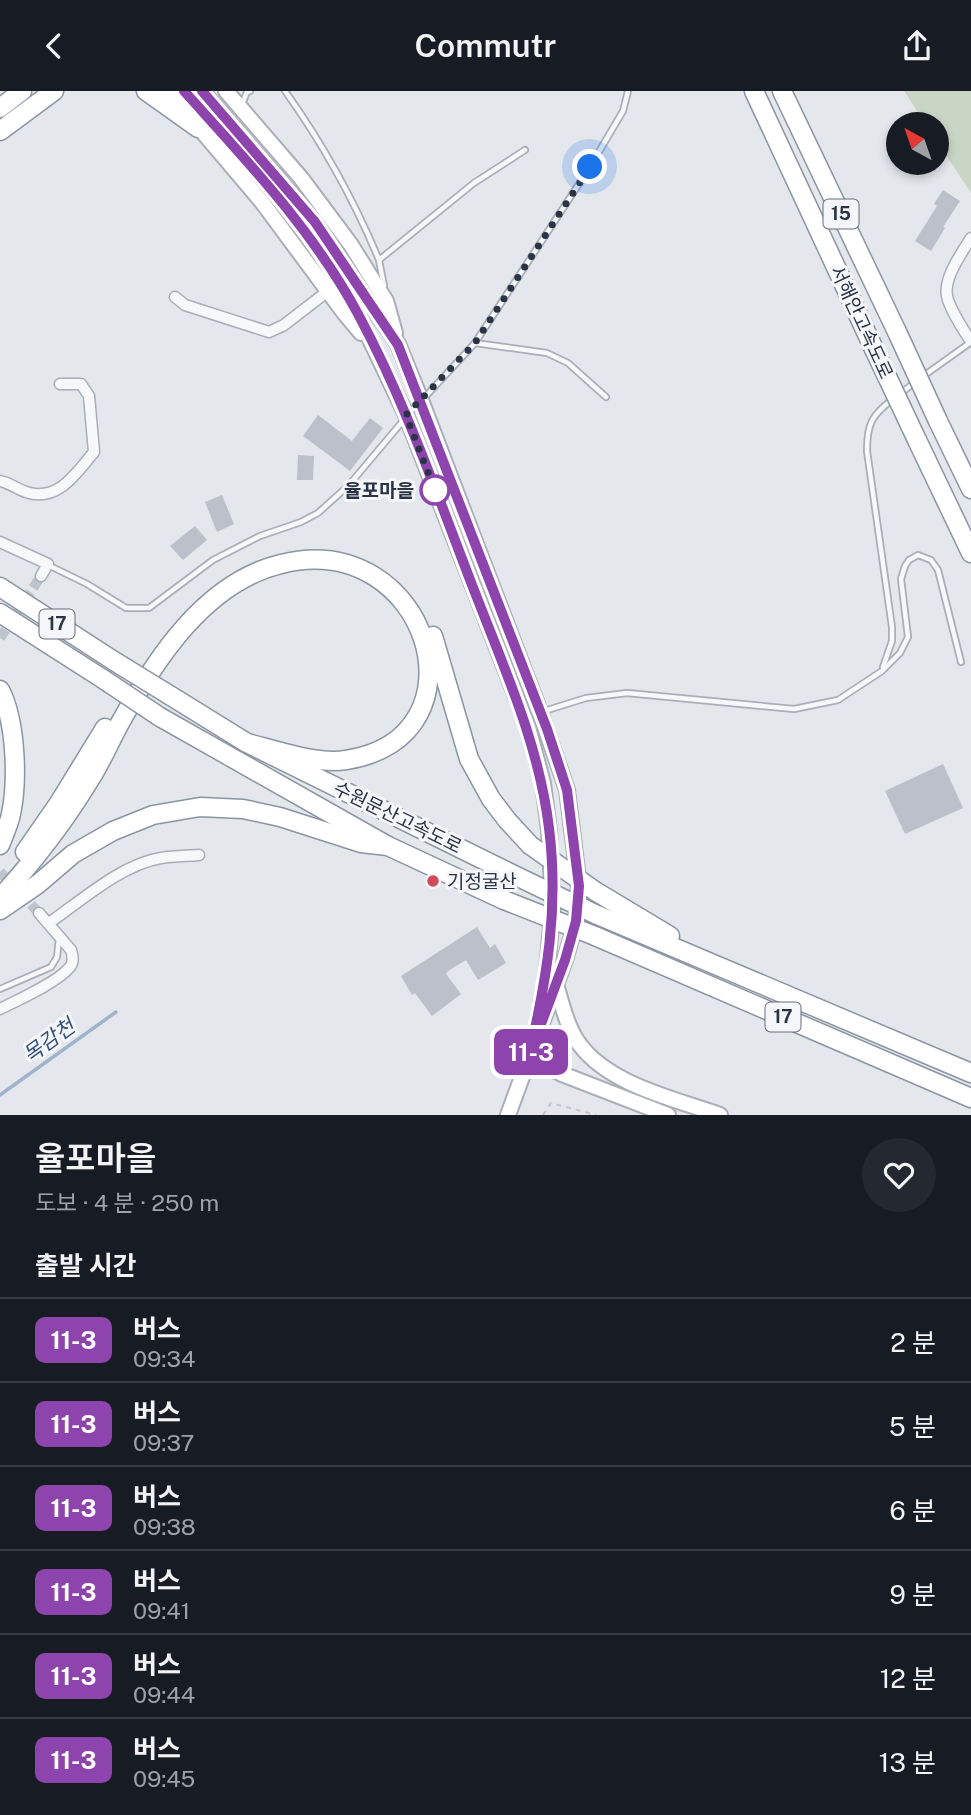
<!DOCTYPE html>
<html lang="ko">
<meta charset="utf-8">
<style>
body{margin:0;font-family:"Public Sans","Noto Sans KR",sans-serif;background:#242831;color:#f1f3f6;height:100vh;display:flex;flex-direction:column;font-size:26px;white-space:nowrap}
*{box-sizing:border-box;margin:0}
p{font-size:23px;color:#9ea1a6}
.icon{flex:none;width:38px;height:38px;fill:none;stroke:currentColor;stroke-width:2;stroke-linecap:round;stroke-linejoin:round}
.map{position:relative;height:1024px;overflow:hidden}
.drawer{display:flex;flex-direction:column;background:#171b24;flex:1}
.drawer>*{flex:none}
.badge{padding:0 14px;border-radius:10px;font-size:24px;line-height:46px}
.needle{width:46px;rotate:320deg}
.fabs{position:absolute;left:886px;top:21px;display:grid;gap:14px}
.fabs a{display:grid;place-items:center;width:63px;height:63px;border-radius:50%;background:#171b24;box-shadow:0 4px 10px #0003;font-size:35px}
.you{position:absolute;width:35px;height:35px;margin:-18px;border:5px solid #fff;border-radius:50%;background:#1a73e8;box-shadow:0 0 0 10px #1a73e833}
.map>.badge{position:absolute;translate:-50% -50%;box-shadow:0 0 0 4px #fff}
h2{padding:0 35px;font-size:26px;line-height:63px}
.round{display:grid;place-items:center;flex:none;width:74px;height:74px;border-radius:37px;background:#242831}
.summary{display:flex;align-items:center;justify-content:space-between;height:119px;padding:0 35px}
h1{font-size:33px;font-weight:600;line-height:52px}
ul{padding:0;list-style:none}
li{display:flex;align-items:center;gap:21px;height:84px;padding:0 35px;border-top:2px solid #363941}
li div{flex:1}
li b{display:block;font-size:26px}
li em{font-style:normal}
li .badge{min-width:77px;font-weight:700;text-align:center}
header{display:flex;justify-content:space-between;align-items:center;height:91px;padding:0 35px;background:#171b24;font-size:32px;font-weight:600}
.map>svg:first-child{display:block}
</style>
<header><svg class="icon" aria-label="back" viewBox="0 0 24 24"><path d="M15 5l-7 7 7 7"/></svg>Commutr<svg class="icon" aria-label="share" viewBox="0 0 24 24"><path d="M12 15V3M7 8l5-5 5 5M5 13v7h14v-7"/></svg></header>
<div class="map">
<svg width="971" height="1024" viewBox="0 0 971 1024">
<rect width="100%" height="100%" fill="#e4e7ec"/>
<path fill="#c9d6c5" d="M 904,0 L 971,0 L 971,102 L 936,49 L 936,33 L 926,33 Z"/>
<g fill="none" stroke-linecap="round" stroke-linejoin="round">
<path stroke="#9fb4cc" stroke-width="3.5" d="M 0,1004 L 116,921"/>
</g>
<g fill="#bbc0ca">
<path d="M 943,99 L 960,110 L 943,136 L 945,137 L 931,160 L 915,150 L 937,115 L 934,113 Z"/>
<path d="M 318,324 L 352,350 L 370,327 L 383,337 L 350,380 L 303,345 Z"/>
<path d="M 298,364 L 314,365 L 313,389 L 297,389 Z"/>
<path d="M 222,404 L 234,433 L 217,441 L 205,411 Z"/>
<path d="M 195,435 L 207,449 L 183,469 L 170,455 Z"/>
<path d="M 943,673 L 963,717 L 905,743 L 885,700 Z"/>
<path d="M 477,836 L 490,857 L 495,853 L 506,872 L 478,889 L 466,869 L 448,880 L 446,883 L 461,903 L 432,925 L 415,902 L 412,904 L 401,885 Z"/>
</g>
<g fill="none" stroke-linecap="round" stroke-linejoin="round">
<g stroke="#bfc3cb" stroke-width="10" stroke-dasharray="10 5" stroke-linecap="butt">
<path d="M 0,547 L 41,485"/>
<path d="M 0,781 L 39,822"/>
</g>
<defs>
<g id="lane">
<path d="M 285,0 C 323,53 354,109 379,169"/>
<path d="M 243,11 L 247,1 L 250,0"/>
<path d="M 384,195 L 379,169 L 474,92 L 525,59"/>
<path d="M 475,252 L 547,262 L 568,272 L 606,306"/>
<path d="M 922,286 L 971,251"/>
<path d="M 900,303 L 915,291"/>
<path d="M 425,306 L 475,252 L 590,76 L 623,20 L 628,0"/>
<path d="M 48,474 L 87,493 L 126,517 L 149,517 L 213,469 L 260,445 L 301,431 L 318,422 L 349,394 L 418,312"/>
<path d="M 883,576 L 892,550 L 892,536 L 867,360 C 867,332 872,324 893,308"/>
<path d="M 541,621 L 586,607 L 627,602 L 794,618 L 838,609 L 882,580 L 900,562 L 908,546 L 901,488 L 905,475 L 909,469 L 918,464 L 931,469 L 938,479 L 961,571"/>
<path d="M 0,898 L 51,876 L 57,866 L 59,847"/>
</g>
<g id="street">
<path d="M 175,206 L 185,214 L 269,241 L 284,234 L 328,200"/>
<path d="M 970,249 C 962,237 953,223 948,209 C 941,190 961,163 971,147"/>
<path d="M 0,390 C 10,392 17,398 26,401 C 58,412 77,381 94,361 L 89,305 L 81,293 L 60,293"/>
<path d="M 0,451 L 48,473 L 41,485"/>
<path d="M 49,832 C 81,810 122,773 161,767 C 173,765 187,765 199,764"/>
<path d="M 0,918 C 18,909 58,891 70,876 C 74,871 73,865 71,859 L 39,822"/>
</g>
<g id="secondary">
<path d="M 168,0 L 262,111 L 345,223 L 361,242"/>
<path d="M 184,0 L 267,93 L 305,141 L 357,221 L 406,324 L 528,636 L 543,692 L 549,740 L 553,813 L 546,890 L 541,912"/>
<path d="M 202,0 L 315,131 L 398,253 L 421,309 L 540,621 L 567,699 L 579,795 L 576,830 L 565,869 L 508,1024"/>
<path d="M 226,0 L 301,87 L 351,154 L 386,210 L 395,242"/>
<path d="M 556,893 C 562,913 567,937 580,954 C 610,994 675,1008 720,1024"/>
<path d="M 529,965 L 562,983 L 668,1024"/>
</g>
<g id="highway">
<path d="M 146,0 L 198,37"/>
<path d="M 754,0 L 874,258"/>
<path d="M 782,0 L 898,243"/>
<path d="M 0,17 L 22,0"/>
<path d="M 0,40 L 54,0"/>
<path d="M 938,330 L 971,398"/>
<path d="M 917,349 L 971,462"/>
<path d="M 0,496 L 114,570"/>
<path d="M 0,522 L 103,588"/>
<path d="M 433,545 L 469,668 L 491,708 L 507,729"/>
<path d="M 0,599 C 16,630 18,689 11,723 C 9,733 4,744 0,754"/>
<path d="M 171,605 L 247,652 L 506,780"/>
<path d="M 160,626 L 388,755 L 504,809"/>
<path d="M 25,761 L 59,712 L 105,637"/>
<path d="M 595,800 L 670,845"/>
<path d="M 0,807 C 32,772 62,734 87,693 C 100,674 109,652 120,632 C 155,569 205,491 281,473 C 428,436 492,647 346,669 C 317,674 276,659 247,652"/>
<path d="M 0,819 L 38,793 L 73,763 L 113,740 L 153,724 L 200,716 L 243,718 L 280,726 L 361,752 L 388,755"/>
<path d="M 595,823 L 971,982"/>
<path d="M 595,845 L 971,1007"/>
</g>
</defs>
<use href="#lane" stroke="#a9aeb7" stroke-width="8"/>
<use href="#street" stroke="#a9aeb7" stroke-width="13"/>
<use href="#secondary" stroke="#a9aeb7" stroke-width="18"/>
<use href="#highway" stroke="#8b94a3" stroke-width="21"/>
<path stroke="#c2c5cb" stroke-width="2" stroke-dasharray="5 5" stroke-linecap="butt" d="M 543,1024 L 551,1012 L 596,1024"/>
<use href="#lane" stroke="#f7f8fa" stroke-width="4.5"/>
<use href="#street" stroke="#f7f8fa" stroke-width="10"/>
<use href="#secondary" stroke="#fff" stroke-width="14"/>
<use href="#highway" stroke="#fff" stroke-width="18"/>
<defs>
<g id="highway-bridge">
<path d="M 898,243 L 938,330"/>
<path d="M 874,258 L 917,349"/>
<path d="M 114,570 L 171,605"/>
<path d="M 103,588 L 160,626"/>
<path d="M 507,729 L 530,754 L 595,800"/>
<path d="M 506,780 L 595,823"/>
<path d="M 504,809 L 595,845"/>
</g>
</defs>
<use href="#highway-bridge" stroke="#8b94a3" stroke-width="21" stroke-linecap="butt"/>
<use href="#highway-bridge" stroke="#fff" stroke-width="18"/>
</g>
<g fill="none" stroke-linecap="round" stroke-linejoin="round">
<defs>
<path id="line" d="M 184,0 C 247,70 313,139 358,223 C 405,310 438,406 474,499 C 504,577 539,653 549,737 C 559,817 547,887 529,965 L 565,869 L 576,830 L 579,795 L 567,699 L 547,638 L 398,254 L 315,131 L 202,0"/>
</defs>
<use href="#line" stroke="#fff" stroke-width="16"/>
<use href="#line" stroke="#8e44ad" stroke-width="10"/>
<path stroke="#2b3445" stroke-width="7" stroke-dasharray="0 12.6" d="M 435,399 L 436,402 L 406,324 L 475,252 L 590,76"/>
</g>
<circle fill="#fff" stroke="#8e44ad" stroke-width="3.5" cx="435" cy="399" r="14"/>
<circle fill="#d1495b" stroke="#f4f6f9" stroke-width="2.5" cx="433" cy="790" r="7"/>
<g text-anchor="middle" stroke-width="6" stroke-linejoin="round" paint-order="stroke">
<g fill="#f4f6f9" stroke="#676e7b" stroke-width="2">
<rect x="823.5" y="108.5" width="35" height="29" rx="5"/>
<rect x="39.5" y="518.5" width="35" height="29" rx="5"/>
<rect x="765.5" y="911.5" width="35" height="29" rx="5"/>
</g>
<g font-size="18" font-weight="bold" fill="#2b3445">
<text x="841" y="129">15</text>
<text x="57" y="539">17</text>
<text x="783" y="932">17</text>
</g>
<g font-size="19" fill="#2b3445" stroke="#f4f6f9">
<text transform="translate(862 231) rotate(65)" y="7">서해안고속도로</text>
<text transform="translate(398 726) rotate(26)" y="7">수원문산고속도로</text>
</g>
<g font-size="19" font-weight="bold" fill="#2b3445" stroke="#f4f6f9" text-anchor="end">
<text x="414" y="406">율포마을</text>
</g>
<g font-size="19" fill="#2b3445" stroke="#f4f6f9" text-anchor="start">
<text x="447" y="797">기정굴산</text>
</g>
<g font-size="21" font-style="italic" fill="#34527a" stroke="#f4f6f9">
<text transform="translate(49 950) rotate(-36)" y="7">목감천</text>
</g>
</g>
</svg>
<div class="fabs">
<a><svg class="needle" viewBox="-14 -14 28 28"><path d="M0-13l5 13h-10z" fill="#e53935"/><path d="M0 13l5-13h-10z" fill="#9ea1a6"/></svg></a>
</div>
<div class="you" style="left:590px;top:76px"></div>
<b class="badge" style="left:531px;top:961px;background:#8e44ad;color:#fff">11-3</b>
</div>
<section class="drawer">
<div class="summary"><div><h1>율포마을</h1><p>도보 · 4 분 · 250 m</p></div><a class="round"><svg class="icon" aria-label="heart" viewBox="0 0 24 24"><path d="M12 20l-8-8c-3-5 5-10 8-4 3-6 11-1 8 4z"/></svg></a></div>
<h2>출발 시간</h2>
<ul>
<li><span class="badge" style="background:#8e44ad;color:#fff">11-3</span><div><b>버스</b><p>09:34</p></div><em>2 분</em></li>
<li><span class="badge" style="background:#8e44ad;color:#fff">11-3</span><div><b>버스</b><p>09:37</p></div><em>5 분</em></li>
<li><span class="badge" style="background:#8e44ad;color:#fff">11-3</span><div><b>버스</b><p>09:38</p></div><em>6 분</em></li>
<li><span class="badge" style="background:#8e44ad;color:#fff">11-3</span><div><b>버스</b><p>09:41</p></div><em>9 분</em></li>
<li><span class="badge" style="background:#8e44ad;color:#fff">11-3</span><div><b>버스</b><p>09:44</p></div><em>12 분</em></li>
<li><span class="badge" style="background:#8e44ad;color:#fff">11-3</span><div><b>버스</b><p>09:45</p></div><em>13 분</em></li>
</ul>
</section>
